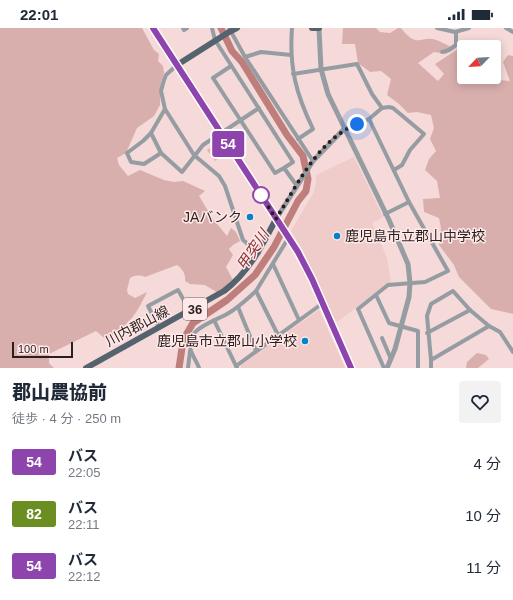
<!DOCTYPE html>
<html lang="ja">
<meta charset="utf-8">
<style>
body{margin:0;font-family:Arial,"Noto Sans JP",sans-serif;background:#f2f2f3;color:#1f2937;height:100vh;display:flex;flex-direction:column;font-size:15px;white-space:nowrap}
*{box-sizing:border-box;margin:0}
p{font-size:13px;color:#747a83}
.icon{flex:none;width:22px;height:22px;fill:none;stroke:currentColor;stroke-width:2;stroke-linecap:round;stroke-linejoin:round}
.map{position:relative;height:340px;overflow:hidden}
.drawer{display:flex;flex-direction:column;background:#fff;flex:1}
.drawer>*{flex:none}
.badge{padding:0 8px;border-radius:3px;font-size:14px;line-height:26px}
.needle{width:26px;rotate:245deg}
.buttons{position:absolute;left:457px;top:12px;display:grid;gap:8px}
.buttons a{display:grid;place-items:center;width:44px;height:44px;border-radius:4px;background:#fff;box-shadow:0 2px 10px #0003;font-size:20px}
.scale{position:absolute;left:12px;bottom:10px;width:61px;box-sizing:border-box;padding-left:4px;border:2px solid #291f1f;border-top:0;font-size:11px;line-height:14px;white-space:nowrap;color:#291f1f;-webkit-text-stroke:3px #ffe9e8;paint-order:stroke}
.you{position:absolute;width:20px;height:20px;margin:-10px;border:3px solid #fff;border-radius:50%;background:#1a73e8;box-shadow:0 0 0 6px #1a73e833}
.map>.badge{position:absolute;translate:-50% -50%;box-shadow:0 0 0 2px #fff}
.round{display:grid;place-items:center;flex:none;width:42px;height:42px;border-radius:4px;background:#f2f2f3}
.summary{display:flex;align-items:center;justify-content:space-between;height:68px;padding:0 12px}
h1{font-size:19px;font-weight:800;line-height:30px}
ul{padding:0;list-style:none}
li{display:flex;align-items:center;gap:12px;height:52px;padding:0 12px}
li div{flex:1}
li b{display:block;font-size:15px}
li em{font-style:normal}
li .badge{min-width:44px;font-weight:700;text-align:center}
.status{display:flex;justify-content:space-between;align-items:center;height:28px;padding:0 20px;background:#fff;direction:ltr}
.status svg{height:11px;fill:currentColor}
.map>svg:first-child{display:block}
</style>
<div class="status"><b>22:01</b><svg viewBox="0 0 49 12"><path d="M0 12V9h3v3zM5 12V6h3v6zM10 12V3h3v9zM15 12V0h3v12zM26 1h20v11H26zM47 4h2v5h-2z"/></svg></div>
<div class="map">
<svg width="513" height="340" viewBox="0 0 513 340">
<rect width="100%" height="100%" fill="#f5dad9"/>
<g fill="#efcbca">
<path d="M 354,129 L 383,189 L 372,195 L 387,230 L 391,255 L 387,256 L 337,294 L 335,293 L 302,221 L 291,203 L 314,164 L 316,156 L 316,147 Z"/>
<path d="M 319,282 L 345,340 L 241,340 L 241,337 Z"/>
</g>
<g fill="#d9afad">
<path d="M 0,0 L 142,0 L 154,22 L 159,26 L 158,33 L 163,38 L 164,45 L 161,54 L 160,77 L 154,88 L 137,100 L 126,125 L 117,130 L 119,137 L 128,148 L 140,142 L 164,152 L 174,154 L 183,153 L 205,163 L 199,168 L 213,191 L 227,208 L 231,200 L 236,204 L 240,213 L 233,217 L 229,221 L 233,227 L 226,239 L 234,254 L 218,265 L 205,257 L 190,256 L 185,253 C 186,246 182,240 177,237 L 145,249 C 139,247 136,247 130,250 L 127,262 L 128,266 L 135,270 L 147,264 C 141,276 136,287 126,296 C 120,302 113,306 108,313 L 96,303 L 49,326 L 49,335 L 54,340 L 0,340 Z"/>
<path d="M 343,0 L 376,0 L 380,4 L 390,5 L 398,0 L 401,0 C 419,23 421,5 439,13 C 444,15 448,18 454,20 L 446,26 L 434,24 L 418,35 L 438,53 L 444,46 L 435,36 L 461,19 L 464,21 L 464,49 L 487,49 L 486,51 L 510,53 L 503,34 L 508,27 L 513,28 L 513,286 L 491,281 L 459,249 L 454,237 L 439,217 L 441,200 L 439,190 L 424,184 L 423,171 L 440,170 L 437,153 L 425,142 L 429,131 L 436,123 L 430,111 L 434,100 L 431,87 L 417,84 L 408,85 L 399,76 L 387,67 L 391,51 L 381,43 L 370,44 L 358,35 L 355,16 L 342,16 Z"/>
<path d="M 477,325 L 486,327 L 489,331 L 478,340 L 466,340 L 467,334 Z"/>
</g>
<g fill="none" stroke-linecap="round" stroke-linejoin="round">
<path stroke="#be7e7b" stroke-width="7" d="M 179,340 L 182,320 L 186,307 L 193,295 L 227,272 L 255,247 L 274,219 L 298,173 L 306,163 L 308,151 L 303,128 L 287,107 L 242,34 L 232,23 L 221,0"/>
</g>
<path fill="#f0aca9" d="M 213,118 L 214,119 L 217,118 L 219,121 L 216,123 L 220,129 L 215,133 L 207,122 Z"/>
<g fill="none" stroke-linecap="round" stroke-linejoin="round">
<g stroke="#959da3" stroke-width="4">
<path d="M 183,0 L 184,2 L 187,0"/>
<path d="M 212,0 L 215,12 L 293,134 L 284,140"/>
<path d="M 229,0 L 245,29 L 261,24 L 291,27"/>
<path d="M 292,0 C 289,39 296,66 313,101 L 298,111"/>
<path d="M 437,0 L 455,4 L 469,0"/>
<path d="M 506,0 L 513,4"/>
<path d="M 442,24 L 449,22 L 456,17 L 456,4"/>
<path d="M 245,29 L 313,133"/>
<path d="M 177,37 L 166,47 L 164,52 L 161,63 L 165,81 L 194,127 L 219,148 L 225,158 L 243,212 L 259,225"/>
<path d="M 231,38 L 213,50 L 275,145 L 284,140 L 297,158"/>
<path d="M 293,46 L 357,36 L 372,66 L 382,80 L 369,91 L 409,174 L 448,243 L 425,254 L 388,257 L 358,281 L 384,340"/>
<path d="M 382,80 L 389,79 L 393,80 L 424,106 L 410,122 L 402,137 L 394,142"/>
<path d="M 165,81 L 151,105 L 161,125 L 182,144 L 203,117 L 259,80"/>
<path d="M 344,101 L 369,91"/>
<path d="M 151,105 L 143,113 L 127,125 L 131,134 L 144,136 L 161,125"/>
<path d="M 385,186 L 409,174"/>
<path d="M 273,236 L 299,292"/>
<path d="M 453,263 L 470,282 L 489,298 L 431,332 L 427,288 L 431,276 Z"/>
<path d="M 376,267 L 389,295 L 418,303 L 418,340"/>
<path d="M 238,279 L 256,323"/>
<path d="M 214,292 L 237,340"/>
<path d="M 489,298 L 500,304 L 513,324"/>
<path d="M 159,299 L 148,278 L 178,262 L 190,283"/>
<path d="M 427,305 L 470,282"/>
<path d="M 278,307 L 256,263 L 289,209"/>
<path d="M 382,310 L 391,331"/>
<path d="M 236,338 L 323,275"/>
<path d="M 188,340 L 190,323"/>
<path d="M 199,340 C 197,334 193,329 191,323 C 184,301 213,294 227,286 C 238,280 247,271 256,263"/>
<path d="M 431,340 L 431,332"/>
</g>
<g stroke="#959da3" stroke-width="5">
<path d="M 319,1 L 321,41 L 328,66 L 389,192 L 408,236 L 410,255 L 409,269 L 395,321 L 387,340"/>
<path d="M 276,191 L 313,133 L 344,101"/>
</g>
<g stroke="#55636f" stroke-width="6">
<path d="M 153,0 L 298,224 L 312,251 L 351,340"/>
<path d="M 312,0 L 319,0"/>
<path d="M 177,37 L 229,4 L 237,0"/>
<path d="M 86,340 L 224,263 C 249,244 262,218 276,191"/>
</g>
</g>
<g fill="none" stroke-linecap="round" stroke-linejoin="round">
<defs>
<path id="line" d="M 153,0 L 298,224 L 312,251 L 351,340"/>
</defs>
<use href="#line" stroke="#fff" stroke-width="9"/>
<use href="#line" stroke="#8e44ad" stroke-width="6"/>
<path stroke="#291f1f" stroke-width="4" stroke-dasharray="0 7.2" d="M 261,167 L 276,191 C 297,157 318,112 357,96"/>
</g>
<circle fill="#fff" stroke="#8e44ad" stroke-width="2" cx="261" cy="167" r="8"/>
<g fill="#0184cc" stroke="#ffe9e8" stroke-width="1.5">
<circle cx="250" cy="189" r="4"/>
<circle cx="337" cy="208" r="4"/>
<circle cx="305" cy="313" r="4"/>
</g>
<g text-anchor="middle" stroke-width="3" stroke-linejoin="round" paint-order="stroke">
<rect fill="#ffe9e8" stroke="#695c5b" stroke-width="1" x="183" y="270" width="24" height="22" rx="3"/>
<g font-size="13" font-weight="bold" fill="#291f1f">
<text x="195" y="286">36</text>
</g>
<g font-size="14" fill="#291f1f" stroke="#ffe9e8" text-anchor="end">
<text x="242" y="194">JAバンク</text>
<text x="345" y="213" text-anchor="start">鹿児島市立郡山中学校</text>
<text x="297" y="318">鹿児島市立郡山小学校</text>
</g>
<g font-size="14" fill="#291f1f" stroke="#ffe9e8">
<text transform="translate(137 298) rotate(-28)" y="5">川内郡山線</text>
</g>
<g font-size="15" font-style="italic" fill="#863637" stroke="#ffe9e8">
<text transform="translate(253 222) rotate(-56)" y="5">甲突川</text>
</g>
</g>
</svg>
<div class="buttons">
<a><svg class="needle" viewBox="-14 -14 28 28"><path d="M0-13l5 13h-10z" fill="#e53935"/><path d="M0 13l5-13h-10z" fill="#747a83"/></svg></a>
</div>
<div class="scale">100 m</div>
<div class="you" style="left:357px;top:96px"></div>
<b class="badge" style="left:228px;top:116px;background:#8e44ad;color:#fff">54</b>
</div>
<section class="drawer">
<div class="summary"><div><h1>郡山農協前</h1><p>徒歩 · 4 分 · 250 m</p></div><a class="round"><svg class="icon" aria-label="heart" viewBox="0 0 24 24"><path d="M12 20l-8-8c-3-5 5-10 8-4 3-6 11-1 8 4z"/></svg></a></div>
<ul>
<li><span class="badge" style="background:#8e44ad;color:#fff">54</span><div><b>バス</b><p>22:05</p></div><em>4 分</em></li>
<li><span class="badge" style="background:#6b8e23;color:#fff">82</span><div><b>バス</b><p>22:11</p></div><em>10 分</em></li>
<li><span class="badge" style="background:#8e44ad;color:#fff">54</span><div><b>バス</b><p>22:12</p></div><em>11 分</em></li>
</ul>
</section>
